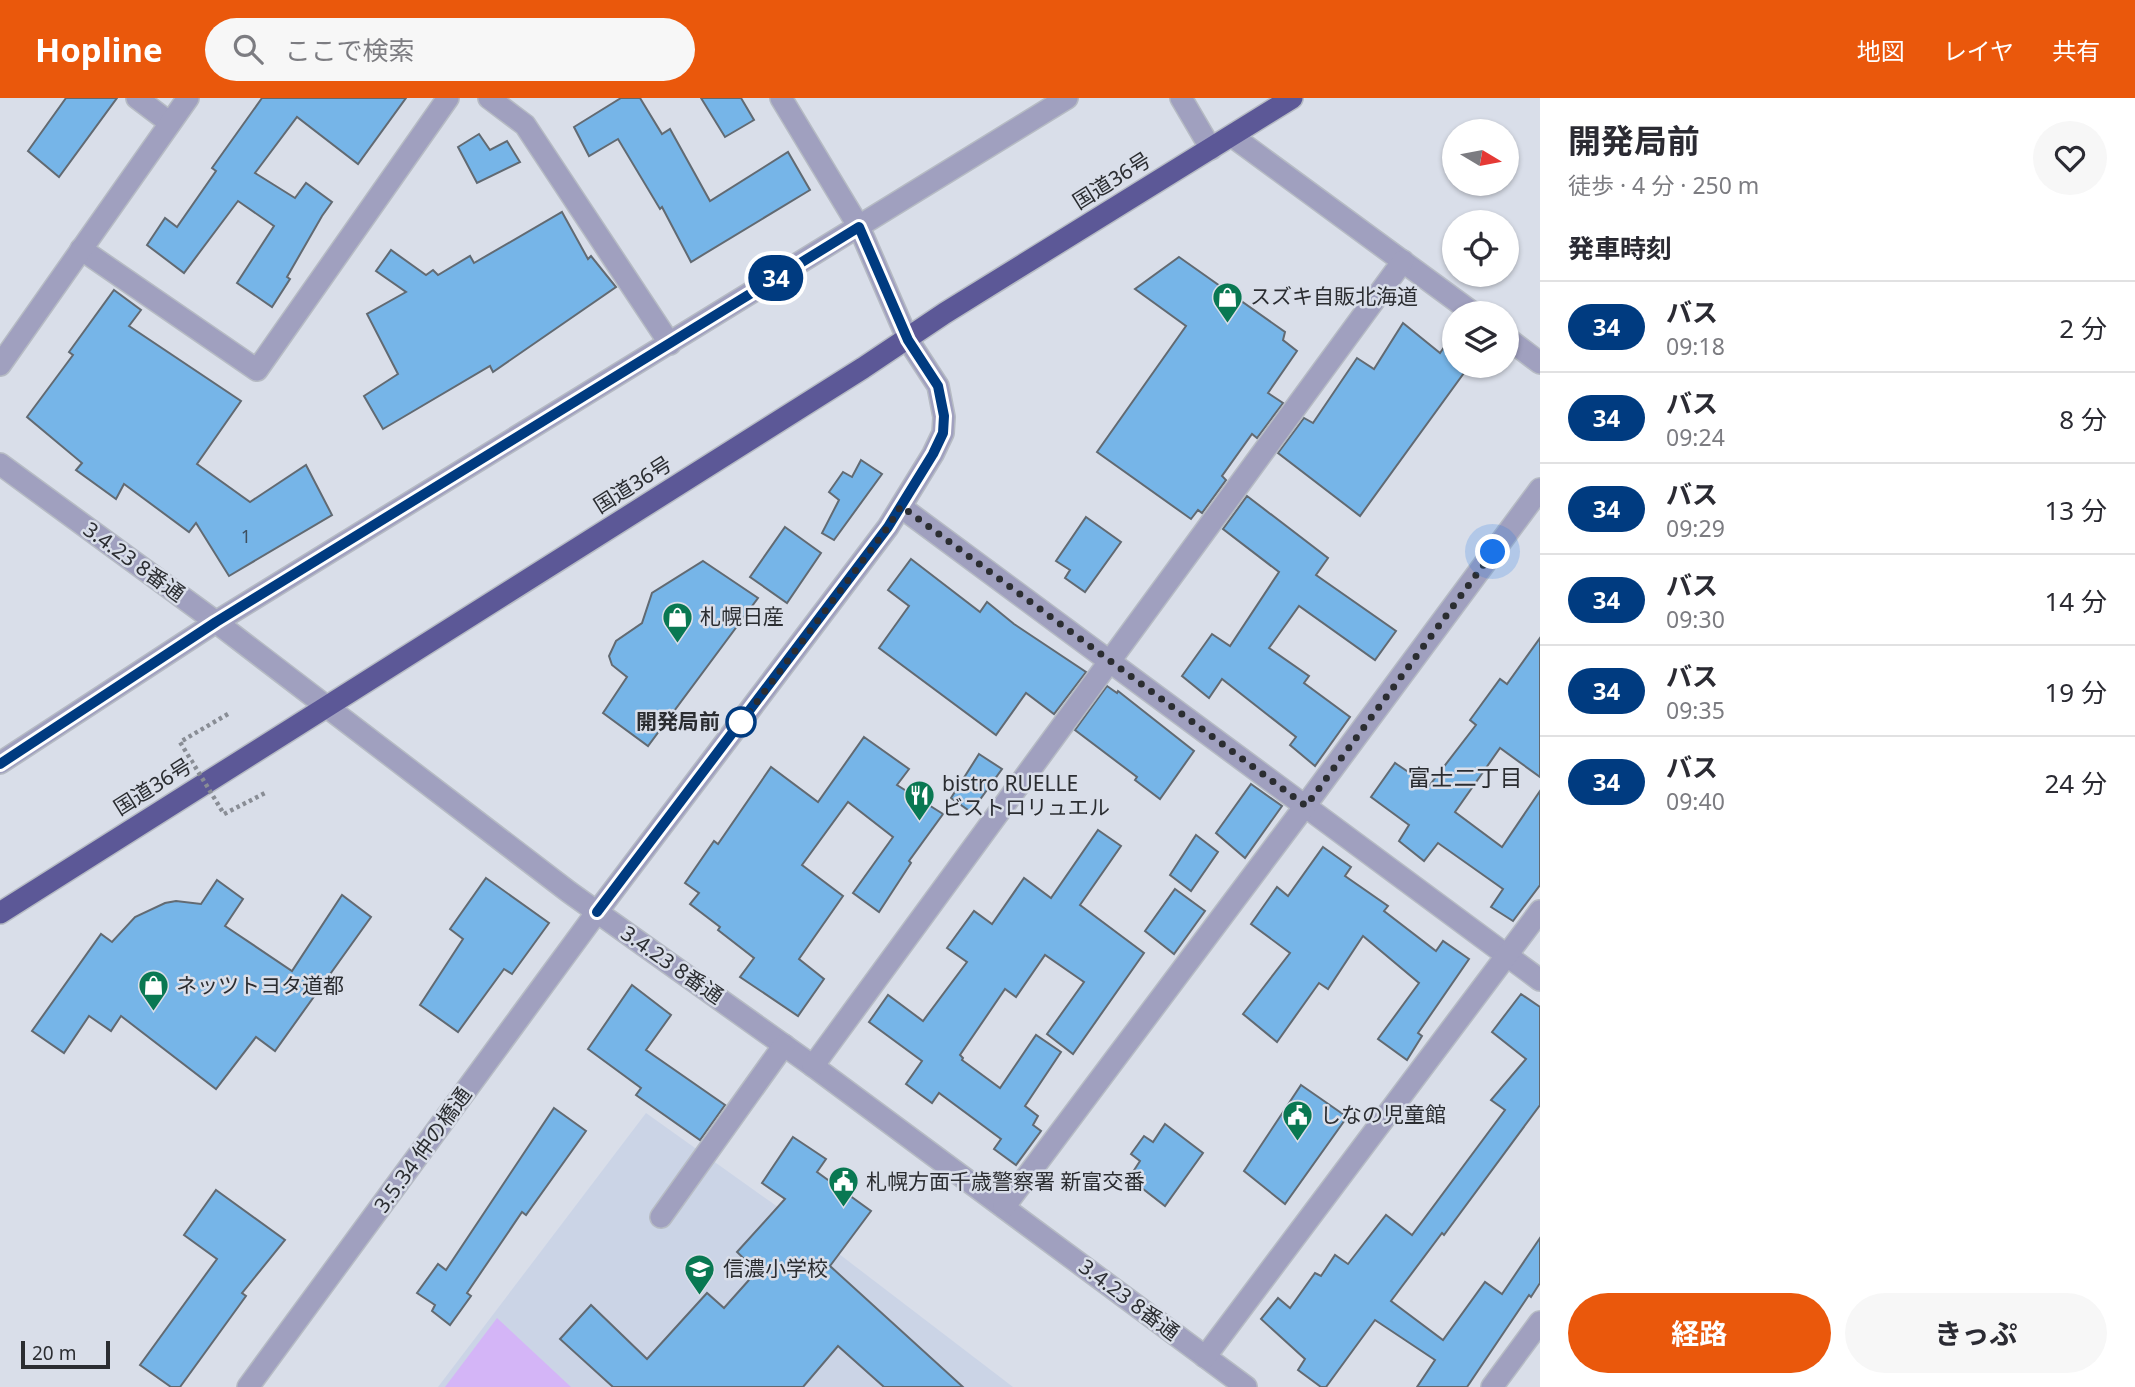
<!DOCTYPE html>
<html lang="ja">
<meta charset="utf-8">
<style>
body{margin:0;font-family:"Noto Sans","Noto Sans JP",sans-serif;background:#f7f7f7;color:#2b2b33;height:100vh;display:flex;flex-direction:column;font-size:26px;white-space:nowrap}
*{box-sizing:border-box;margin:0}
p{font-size:23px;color:#7c7c81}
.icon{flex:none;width:38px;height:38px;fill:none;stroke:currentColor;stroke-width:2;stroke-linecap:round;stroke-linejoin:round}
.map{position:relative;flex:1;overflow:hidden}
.details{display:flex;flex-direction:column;background:#fff;width:595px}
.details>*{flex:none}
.badge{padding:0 14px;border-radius:23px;font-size:24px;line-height:46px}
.needle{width:46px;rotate:100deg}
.buttons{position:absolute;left:1442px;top:21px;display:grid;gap:14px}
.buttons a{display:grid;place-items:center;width:77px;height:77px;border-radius:50%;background:#fff;box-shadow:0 2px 5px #0004;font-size:35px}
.scale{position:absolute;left:21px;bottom:18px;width:89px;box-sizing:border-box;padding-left:7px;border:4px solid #2b2d31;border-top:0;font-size:19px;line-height:24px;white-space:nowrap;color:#2b2d31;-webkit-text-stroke:5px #d9dee9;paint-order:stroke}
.you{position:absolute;width:35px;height:35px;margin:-18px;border:5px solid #fff;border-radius:50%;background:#1a73e8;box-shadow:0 0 0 10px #1a73e833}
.map>.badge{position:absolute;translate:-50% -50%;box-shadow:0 0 0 4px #fff}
h2{padding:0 28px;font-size:26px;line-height:63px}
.round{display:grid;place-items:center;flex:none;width:74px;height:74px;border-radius:37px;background:#f7f7f7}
.overview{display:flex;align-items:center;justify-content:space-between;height:119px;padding:0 28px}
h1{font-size:33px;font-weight:700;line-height:52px}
.button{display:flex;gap:14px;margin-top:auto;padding:14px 28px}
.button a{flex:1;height:80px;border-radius:42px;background:#ea580c;color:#fff;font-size:28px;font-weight:700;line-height:80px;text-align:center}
.button a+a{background:#f7f7f7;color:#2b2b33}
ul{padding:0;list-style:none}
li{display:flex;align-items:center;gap:21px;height:91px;padding:0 28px;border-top:2px solid #e1e1e2}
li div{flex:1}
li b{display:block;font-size:26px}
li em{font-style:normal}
li .badge{min-width:77px;font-weight:700;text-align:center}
header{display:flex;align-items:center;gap:42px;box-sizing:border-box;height:98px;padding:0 35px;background:#ea580c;color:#fff}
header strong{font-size:33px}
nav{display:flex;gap:38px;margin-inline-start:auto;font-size:24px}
.search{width:490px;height:63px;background:#f7f7f7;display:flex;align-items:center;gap:18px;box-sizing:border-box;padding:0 24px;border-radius:38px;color:#7c7c81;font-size:26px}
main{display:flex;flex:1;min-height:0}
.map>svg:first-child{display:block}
</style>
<header>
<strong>Hopline</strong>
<div class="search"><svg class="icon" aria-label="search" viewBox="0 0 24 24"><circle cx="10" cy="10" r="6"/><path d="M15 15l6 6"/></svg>ここで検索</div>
<nav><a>地図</a><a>レイヤ</a><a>共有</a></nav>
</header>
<main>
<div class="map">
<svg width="1540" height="1289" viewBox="0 0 1540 1289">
<rect width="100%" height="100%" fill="#d9dee9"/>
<path fill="#cbd4e6" d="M 646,1015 L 775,1107 L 1013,1289 L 438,1289 Z"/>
<path fill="#d4b5f7" d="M 497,1220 L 571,1289 L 445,1289 Z"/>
<g fill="#76b5e8" stroke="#626a72" stroke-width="2">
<path d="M 66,0 L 117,0 L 59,79 L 28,53 Z"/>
<path d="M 262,0 L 406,0 L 358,66 L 297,19 L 255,75 L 295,100 L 306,85 L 332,104 L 322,118 L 287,179 L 290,181 L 272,209 L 237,185 L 274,128 L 238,103 L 184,175 L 147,147 L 165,120 L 177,129 L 216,73 L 212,70 Z"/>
<path d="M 621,0 L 640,0 L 662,36 L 670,31 L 710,103 L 788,54 L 810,92 L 691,164 L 662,109 L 660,111 L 618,41 L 589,58 L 574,29 Z"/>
<path d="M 701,0 L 741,0 L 754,22 L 725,39 Z"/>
<path d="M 479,36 L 490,52 L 507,43 L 520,64 L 477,85 L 458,49 Z"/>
<path d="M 562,114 L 588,161 L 591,158 L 616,189 L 493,274 L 490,268 L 383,331 L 364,298 L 398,276 L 367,216 L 406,194 L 376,173 L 391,152 L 426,177 L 433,172 L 438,177 L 470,158 L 474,165 Z"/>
<path d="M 1179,159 L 1285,234 L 1283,242 L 1297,253 L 1268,295 L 1283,305 L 1257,340 L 1252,336 L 1222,378 L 1226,382 L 1202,415 L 1198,412 L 1191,421 L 1097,354 L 1186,228 L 1135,191 Z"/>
<path d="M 114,192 L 141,212 L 129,228 L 241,303 L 197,366 L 250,404 L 306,367 L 332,417 L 229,478 L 196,425 L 189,434 L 124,386 L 116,401 L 76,372 L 82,365 L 27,319 L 73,257 L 69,254 Z"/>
<path d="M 1403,225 L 1440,255 L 1454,235 L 1454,268 L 1469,268 L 1360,418 L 1278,355 L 1304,320 L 1313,325 L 1357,260 L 1374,271 Z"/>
<path d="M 861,362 L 882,376 L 834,442 L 822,435 L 839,402 L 829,394 L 843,374 L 852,379 Z"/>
<path d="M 1247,398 L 1328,460 L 1316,477 L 1396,533 L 1375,562 L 1299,508 L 1269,550 L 1309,578 L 1304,585 L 1350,619 L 1315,668 L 1290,647 L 1296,639 L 1222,581 L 1209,600 L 1182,578 L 1212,536 L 1230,548 L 1279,474 L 1223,431 Z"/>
<path d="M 1086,419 L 1121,444 L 1085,494 L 1065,480 L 1070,472 L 1056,463 Z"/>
<path d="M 785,429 L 821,455 L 787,505 L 750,479 Z"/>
<path d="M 911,461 L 980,514 L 987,504 L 1014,526 L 1086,574 L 1054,616 L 1026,595 L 996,637 L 879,550 L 909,508 L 888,492 Z"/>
<path d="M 703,463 L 758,500 L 648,648 L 603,615 L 627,579 L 612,567 L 609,558 L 616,543 L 642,525 L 652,495 Z"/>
<path d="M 1540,540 L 1540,679 L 1500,650 L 1455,714 L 1502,749 L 1540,693 L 1540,787 L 1513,823 L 1491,809 L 1503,791 L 1438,745 L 1424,763 L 1399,743 L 1409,727 L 1371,699 L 1395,665 L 1429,688 L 1476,627 L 1470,622 L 1500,581 L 1507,586 Z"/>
<path d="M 1107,588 L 1117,595 L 1118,593 L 1194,653 L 1160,701 L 1135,682 L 1137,679 L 1075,632 Z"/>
<path d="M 864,639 L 909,671 L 897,687 L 943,716 L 909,763 L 911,765 L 879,814 L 853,795 L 893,739 L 848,704 L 802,767 L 843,798 L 799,861 L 824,881 L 798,918 L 740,879 L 754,860 L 718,832 L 720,829 L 690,806 L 699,795 L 685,785 L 714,743 L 718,746 L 771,669 L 818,704 Z"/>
<path d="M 979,656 L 1002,671 L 971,714 L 951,700 Z"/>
<path d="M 1251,686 L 1282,708 L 1245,760 L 1216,735 Z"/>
<path d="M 1098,732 L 1121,748 L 1080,807 L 1144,855 L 1073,956 L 1047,936 L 1084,884 L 1045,857 L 1016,899 L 1005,891 L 960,957 L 963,960 L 962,962 L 1000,990 L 1036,937 L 1061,954 L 1025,1008 L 1038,1018 L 1033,1027 L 1041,1033 L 1016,1067 L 994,1051 L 1001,1041 L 939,995 L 932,1005 L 906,986 L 922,963 L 869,924 L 888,897 L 923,923 L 967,864 L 947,850 L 974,813 L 992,826 L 1024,780 L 1051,800 Z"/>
<path d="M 1196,737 L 1218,754 L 1191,793 L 1170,777 Z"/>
<path d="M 1323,749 L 1351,769 L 1345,778 L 1388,808 L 1384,813 L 1436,853 L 1443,843 L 1469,861 L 1418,935 L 1422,938 L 1407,962 L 1378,941 L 1419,885 L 1363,838 L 1328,891 L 1319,885 L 1277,944 L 1243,916 L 1290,855 L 1251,826 L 1277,789 L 1288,798 Z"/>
<path d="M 486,780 L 549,825 L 512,876 L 504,871 L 458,934 L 420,907 L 463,841 L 450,831 Z"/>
<path d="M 217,782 L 243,801 L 225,828 L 292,873 L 342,797 L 371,819 L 275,953 L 256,939 L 216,991 L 121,918 L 111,933 L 89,918 L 64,955 L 32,933 L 101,836 L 112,844 L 135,819 L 165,805 L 176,803 L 201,806 Z"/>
<path d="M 1175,791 L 1205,813 L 1174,856 L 1145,833 Z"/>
<path d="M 632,887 L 671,917 L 646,952 L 725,1007 L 700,1042 L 636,997 L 641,990 L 588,951 Z"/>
<path d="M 1521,896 L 1540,909 L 1540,1007 L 1444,1137 L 1442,1135 L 1391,1203 L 1443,1242 L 1485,1184 L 1502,1196 L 1540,1140 L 1540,1185 L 1531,1199 L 1529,1197 L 1467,1289 L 1417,1289 L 1435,1262 L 1375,1222 L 1326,1289 L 1321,1289 L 1298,1272 L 1305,1261 L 1261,1221 L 1278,1200 L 1290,1210 L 1315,1175 L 1321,1178 L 1335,1157 L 1348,1166 L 1386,1117 L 1412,1137 L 1505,1012 L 1491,1002 L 1526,961 L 1492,934 Z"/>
<path d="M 1301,987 L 1347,1019 L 1285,1106 L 1244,1073 Z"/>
<path d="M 554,1010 L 586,1033 L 526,1117 L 522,1114 L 467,1195 L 471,1198 L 450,1227 L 432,1213 L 435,1207 L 417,1195 L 438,1166 L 446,1172 Z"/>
<path d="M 1165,1026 L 1203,1055 L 1165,1108 L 1129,1080 L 1140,1063 L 1131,1056 L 1144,1038 L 1153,1044 Z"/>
<path d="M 793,1039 L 826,1061 L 817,1074 L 871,1113 L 830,1168 L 963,1289 L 884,1289 L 838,1248 L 803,1289 L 613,1289 L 560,1241 L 591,1207 L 647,1261 L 707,1195 L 724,1210 L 757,1173 L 737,1154 L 785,1101 L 762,1085 Z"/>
<path d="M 216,1092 L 285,1142 L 242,1195 L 246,1198 L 180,1289 L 171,1289 L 140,1267 L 217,1161 L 184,1137 Z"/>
</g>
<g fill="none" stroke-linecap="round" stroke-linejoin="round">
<defs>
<g id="minor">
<path d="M 137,0 L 170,25"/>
<path d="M 489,0 L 525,27 L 670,246"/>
<path d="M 1181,0 L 1211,51"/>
<path d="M 1232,38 L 1473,215"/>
<path d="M 81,151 L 257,272 L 448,0"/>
<path d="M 1507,240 L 1540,265"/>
<path d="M 0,267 L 188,0"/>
<path d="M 0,366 L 216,524 L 569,794 L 813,968 L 1246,1289"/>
<path d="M 901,409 L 1540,882"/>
<path d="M 0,665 L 216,524 L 1067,0"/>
<path d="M 813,968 L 1403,163"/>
<path d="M 1004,1109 L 1305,708 L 1540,391"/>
<path d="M 661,1119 L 784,947"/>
<path d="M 1205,1259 L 1540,813"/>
<path d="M 248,1289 L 597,814 L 888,429 L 933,356 L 943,335 L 944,319 L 938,288 L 908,242 L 859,129 L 781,0"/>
<path d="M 1492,1289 L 1540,1224"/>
</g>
<path id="highway" d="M 0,815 L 863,270 L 945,215 L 1292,0"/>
</defs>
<use href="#minor" stroke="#b6bbc4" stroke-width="24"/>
<use href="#highway" stroke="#b6bbc4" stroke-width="24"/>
<use href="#minor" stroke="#a0a0bf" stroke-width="21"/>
<use href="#highway" stroke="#5c5897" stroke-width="21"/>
<path stroke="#898d95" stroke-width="4.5" stroke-dasharray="3.5 3.5" stroke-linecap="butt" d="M 228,616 L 180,644 L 224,716 L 267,694"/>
</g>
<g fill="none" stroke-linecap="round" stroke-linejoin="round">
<defs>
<path id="line" d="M 0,666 L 216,524 L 859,129 L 908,242 L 938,288 L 944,318 L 943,335 L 933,356 L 888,429 L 597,814"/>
</defs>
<use href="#line" stroke="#fff" stroke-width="16"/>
<use href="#line" stroke="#003b80" stroke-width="10"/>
<path stroke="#2b2d31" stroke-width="7" stroke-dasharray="0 12.6" d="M 741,624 L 738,629 L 888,429 L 901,408 L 1306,708 L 1493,454"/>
</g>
<defs>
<symbol id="shop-pin" viewBox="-11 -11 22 30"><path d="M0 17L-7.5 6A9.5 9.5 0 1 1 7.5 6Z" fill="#097852" stroke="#d9dee9"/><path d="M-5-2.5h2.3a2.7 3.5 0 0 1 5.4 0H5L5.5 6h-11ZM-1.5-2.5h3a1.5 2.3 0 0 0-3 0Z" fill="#fff"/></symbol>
<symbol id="restaurant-pin" viewBox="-11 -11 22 30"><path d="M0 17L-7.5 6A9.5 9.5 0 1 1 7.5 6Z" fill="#097852" stroke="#d9dee9"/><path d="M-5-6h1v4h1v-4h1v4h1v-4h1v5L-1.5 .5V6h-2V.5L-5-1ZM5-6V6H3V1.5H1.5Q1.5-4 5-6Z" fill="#fff"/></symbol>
<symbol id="civic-pin" viewBox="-11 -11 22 30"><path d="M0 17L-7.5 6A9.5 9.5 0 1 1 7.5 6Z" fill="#097852" stroke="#d9dee9"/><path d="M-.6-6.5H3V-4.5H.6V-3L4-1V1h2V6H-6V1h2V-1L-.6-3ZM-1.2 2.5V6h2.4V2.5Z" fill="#fff"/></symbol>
<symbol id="school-pin" viewBox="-11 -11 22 30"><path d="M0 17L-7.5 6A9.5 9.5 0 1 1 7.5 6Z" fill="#097852" stroke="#d9dee9"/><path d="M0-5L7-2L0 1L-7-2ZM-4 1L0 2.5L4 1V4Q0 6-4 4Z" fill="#fff"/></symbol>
</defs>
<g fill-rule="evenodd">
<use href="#shop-pin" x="1210" y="182" width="35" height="47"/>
<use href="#shop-pin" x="660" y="502" width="35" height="47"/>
<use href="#restaurant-pin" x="902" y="680" width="35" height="47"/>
<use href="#shop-pin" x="136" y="870" width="35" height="47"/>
<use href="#civic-pin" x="1280" y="1000" width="35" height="47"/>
<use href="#civic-pin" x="826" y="1066" width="35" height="47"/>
<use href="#school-pin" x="682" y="1154" width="35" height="47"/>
</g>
<circle fill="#fff" stroke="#003b80" stroke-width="3.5" cx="741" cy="624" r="14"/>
<g text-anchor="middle" stroke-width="5" stroke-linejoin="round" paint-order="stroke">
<g font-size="18" fill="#3e4f5f">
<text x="246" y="445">1</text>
</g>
<g font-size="21" fill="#2b2d31" stroke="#d9dee9">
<text transform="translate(1112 83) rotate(-32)" y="7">国道36号</text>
<text transform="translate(633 387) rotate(-32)" y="7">国道36号</text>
<text transform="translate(134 464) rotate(36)" y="7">3.4.23 8番通</text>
<text transform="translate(153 689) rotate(-32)" y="7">国道36号</text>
<text transform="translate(672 867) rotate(35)" y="7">3.4.23 8番通</text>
<text transform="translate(423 1052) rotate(-54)" y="7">3.5.34 仲の橋通</text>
<text transform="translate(1129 1202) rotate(37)" y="7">3.4.23 8番通</text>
</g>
<g font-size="21" fill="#2b2d31" stroke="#d9dee9" text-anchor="start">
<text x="1250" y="206">スズキ自販北海道</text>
<text x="700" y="526">札幌日産</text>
<text x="942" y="693">bistro RUELLE<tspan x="942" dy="24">ビストロリュエル</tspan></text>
<text x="176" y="895">ネッツトヨタ道都</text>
<text x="1320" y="1024">しなの児童館</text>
<text x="866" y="1091">札幌方面千歳警察署 新富交番</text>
<text x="723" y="1178">信濃小学校</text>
</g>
<g font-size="21" font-weight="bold" fill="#2b2d31" stroke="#d9dee9" text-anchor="end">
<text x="720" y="631">開発局前</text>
</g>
<g font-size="23" fill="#2b2d31" stroke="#d9dee9">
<text x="1465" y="688">富士二丁目</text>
</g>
</g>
</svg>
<div class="buttons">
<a><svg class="needle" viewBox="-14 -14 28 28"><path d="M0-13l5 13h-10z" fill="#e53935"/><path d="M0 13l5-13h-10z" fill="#7c7c81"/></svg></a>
<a><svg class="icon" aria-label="locate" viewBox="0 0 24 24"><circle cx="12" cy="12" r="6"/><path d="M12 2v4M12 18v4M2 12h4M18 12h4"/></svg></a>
<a><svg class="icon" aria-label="layers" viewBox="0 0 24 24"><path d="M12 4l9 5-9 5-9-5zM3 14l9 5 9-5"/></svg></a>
</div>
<div class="scale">20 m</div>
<div class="you" style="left:1493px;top:454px"></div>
<b class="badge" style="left:776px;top:180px;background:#003b80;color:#fff">34</b>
</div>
<section class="details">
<div class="overview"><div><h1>開発局前</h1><p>徒歩 · 4 分 · 250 m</p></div><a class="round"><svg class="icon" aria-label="heart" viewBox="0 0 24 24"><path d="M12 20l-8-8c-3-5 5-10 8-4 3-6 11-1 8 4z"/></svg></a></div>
<h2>発車時刻</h2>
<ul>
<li><span class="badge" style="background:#003b80;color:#fff">34</span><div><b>バス</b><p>09:18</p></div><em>2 分</em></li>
<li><span class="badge" style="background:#003b80;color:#fff">34</span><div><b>バス</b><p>09:24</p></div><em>8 分</em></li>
<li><span class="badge" style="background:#003b80;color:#fff">34</span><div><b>バス</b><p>09:29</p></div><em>13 分</em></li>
<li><span class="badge" style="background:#003b80;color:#fff">34</span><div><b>バス</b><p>09:30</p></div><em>14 分</em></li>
<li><span class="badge" style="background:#003b80;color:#fff">34</span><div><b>バス</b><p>09:35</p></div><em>19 分</em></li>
<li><span class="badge" style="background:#003b80;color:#fff">34</span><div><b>バス</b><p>09:40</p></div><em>24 分</em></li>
</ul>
<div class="button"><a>経路</a><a>きっぷ</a></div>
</section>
</main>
